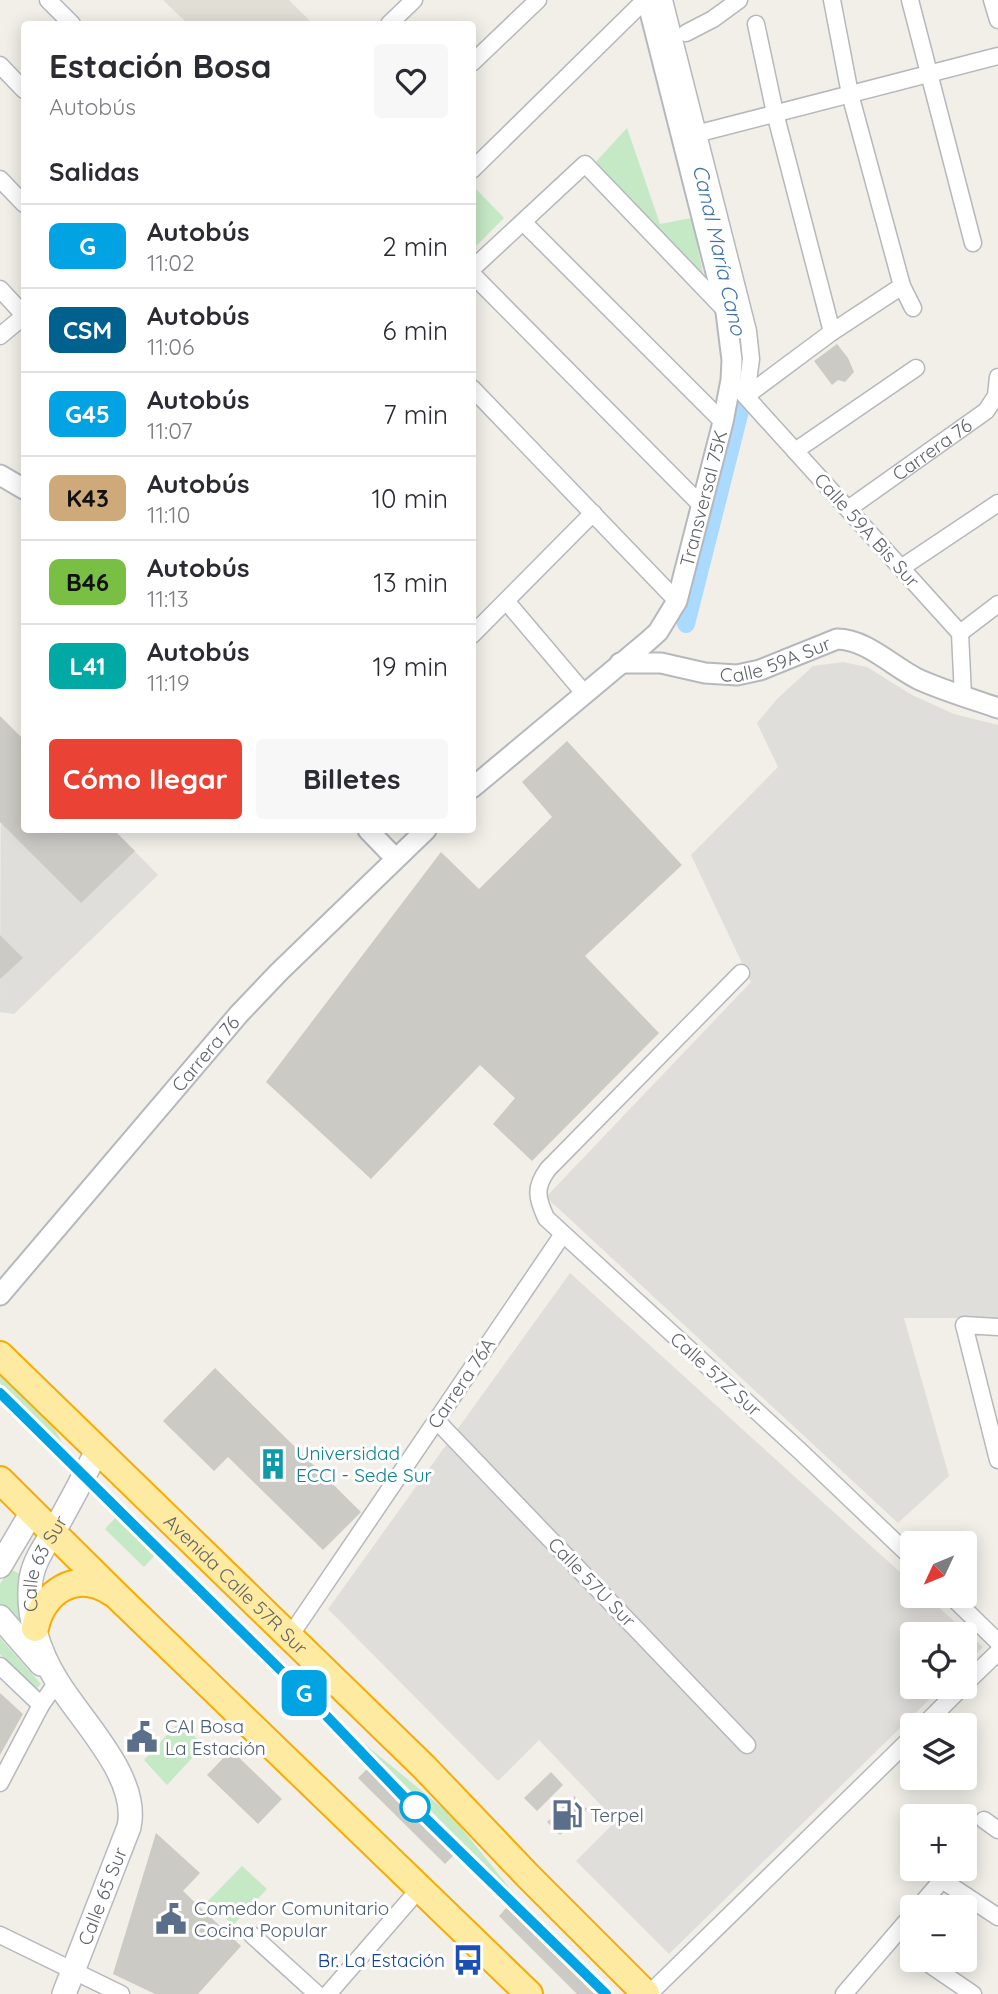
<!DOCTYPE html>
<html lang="es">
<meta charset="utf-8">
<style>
body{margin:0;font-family:Quicksand,sans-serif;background:#f7f7f7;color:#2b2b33;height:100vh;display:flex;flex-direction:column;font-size:26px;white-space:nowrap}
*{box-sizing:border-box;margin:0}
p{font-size:23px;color:#7c7c81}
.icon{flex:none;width:38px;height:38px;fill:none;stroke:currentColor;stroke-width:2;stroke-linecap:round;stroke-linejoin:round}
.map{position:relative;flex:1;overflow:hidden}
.panel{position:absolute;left:21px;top:21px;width:455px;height:812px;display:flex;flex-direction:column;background:#fff;border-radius:7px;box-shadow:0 4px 18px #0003}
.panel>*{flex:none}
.badge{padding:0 14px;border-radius:10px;font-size:24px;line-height:46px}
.needle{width:46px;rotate:226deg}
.fabs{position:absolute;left:900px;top:1531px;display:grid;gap:14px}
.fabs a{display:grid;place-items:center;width:77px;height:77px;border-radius:7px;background:#fff;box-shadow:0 4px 18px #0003;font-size:35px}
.map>.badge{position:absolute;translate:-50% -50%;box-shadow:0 0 0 4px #fff}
h2{padding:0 28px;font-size:26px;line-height:63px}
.round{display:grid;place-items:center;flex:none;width:74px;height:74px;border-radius:7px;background:#f7f7f7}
.summary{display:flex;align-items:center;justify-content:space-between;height:119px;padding:0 28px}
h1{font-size:33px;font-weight:800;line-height:52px}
.button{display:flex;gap:14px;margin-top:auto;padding:14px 28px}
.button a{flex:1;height:80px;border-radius:7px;background:#ea4335;color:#fff;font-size:28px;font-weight:800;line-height:80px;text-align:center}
.button a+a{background:#f7f7f7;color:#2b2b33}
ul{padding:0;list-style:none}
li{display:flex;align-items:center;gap:21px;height:84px;padding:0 28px;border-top:2px solid #e1e1e2}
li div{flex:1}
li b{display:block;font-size:26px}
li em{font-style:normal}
li .badge{min-width:77px;font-weight:700;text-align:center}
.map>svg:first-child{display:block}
</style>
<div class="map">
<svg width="998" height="1994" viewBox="0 0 998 1994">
<rect width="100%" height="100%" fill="#f1efe8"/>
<g fill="#e0deda">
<path d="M 843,662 L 867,667 L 912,695 L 954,714 L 998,725 L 998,1318 L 904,1318 L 949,1476 L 898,1523 L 546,1197 L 751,982 L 691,855 L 778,767 L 757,723 L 777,699 L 813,666 Z"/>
<path d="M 1,717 L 24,740 L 24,830 L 114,830 L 158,875 L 14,1014 L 0,1012 Z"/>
<path d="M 570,1273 L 912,1583 L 912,1596 L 926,1596 L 983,1647 L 964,1665 L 964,1634 L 912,1634 L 912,1687 L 942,1687 L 669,1954 L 576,1861 L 616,1821 L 539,1740 L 498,1781 L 328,1609 Z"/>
</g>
<path fill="#e1ded6" d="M 163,0 L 289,0 L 313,24 L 188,24 Z"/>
<g fill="#c5e8c5">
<path d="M 627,128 L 660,224 L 692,218 L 705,284 L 593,165 Z"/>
<path d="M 473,186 L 504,218 L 473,249 Z"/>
<path d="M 0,1371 C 22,1393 51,1415 63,1445 L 0,1383 Z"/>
<path d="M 116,1517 L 155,1555 L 144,1567 L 105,1529 Z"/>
<path d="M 10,1569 L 22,1575 L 28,1637 L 0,1604 L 0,1584 Z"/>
<path d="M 0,1638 L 41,1684 L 34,1691 L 0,1654 Z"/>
<path d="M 179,1722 L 204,1745 L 167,1785 L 144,1760 Z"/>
<path d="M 361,1741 L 451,1815 L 516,1896 Z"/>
<path d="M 242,1866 L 267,1889 L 233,1925 L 208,1901 Z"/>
</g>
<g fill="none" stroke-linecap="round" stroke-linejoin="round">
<path stroke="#aadaff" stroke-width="18" d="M 686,624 L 741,407 L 741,330 L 739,322"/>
</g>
<g fill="#cccac5">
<path d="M 837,344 L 848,358 L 854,372 L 845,382 L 838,380 L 832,385 L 814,361 Z"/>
<path d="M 0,716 L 24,740 L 24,830 L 114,830 L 135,851 L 81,903 L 0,822 Z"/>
<path d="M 567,741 L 682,865 L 585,956 L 659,1033 L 532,1161 L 493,1124 L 515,1098 L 480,1065 L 371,1179 L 266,1082 L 441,852 L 479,889 L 552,817 L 522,782 Z"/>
<path d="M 0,935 L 23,958 L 0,979 Z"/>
<path d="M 215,1368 L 361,1512 L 323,1550 L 228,1457 L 214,1471 L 163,1421 Z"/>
<path d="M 0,1693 L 23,1714 L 0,1755 Z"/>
<path d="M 141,1725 L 155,1738 L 143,1750 L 129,1737 Z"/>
<path d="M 231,1750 L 282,1799 L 258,1824 L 207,1775 Z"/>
<path d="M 367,1769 L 454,1855 L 445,1864 L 358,1778 Z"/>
<path d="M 551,1772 L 563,1785 L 537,1811 L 524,1798 Z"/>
<path d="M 574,1796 L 587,1809 L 560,1835 L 547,1822 Z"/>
<path d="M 156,1833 L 200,1873 L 183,1891 L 241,1946 L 198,1994 L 155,1994 L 113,1974 Z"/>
<path d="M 507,1907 L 595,1994 L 577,1994 L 499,1916 Z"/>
</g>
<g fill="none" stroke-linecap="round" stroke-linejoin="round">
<defs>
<g id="minor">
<path d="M 48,0 L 72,24"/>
<path d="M 664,0 L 748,331 L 751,359 L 746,396"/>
<path d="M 832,0 L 850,94 L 902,286 L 913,308"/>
<path d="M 910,0 L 973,243"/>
<path d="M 992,0 L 998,20"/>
<path d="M 389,24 L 414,0"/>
<path d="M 756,24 L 775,113 L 832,332"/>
<path d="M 686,33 L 713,19 L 739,0"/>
<path d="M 472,63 L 538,0"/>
<path d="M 0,65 L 24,90"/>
<path d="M 688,136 L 998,56"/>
<path d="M 472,170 L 645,0"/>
<path d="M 0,179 L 24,204"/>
<path d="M 523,222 L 723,422"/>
<path d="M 472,269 L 585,164 L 726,311"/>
<path d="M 472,274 L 702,506"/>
<path d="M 0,289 L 24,315"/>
<path d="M 0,336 L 24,316"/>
<path d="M 472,388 L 677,601"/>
<path d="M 740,390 L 960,633 L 963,696"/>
<path d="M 746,396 L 832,332 L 902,286"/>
<path d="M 795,451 L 916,368"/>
<path id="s1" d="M 848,509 L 986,411 L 996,396 L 998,377"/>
<path d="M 901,568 L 998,503"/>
<path d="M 506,601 L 584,693"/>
<path d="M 960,633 L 998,604"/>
<path d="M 472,635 L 593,513"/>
<path d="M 741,973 L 548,1169 C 534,1188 537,1198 546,1218 L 800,1451 L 912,1558"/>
<path d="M 998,1327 L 964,1325 L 998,1460"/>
<path d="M 436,1420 L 747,1745"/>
<path d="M 951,1596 L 998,1642"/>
<path d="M 290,1636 L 563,1234"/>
<path d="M 0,1666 L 41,1705"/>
<path d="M 964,1685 L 998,1652"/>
<path d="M 923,1726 L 962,1687"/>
<path d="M 0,1783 L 41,1705 L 57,1682"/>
<path d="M 984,1820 L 998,1830"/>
<path d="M 918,1908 L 942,1880 L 998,1917"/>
<path d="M 0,1935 L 121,1994"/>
<path d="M 252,1935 L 317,1994"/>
<path d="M 923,1960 L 973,1994"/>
<path d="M 328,1994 L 420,1888"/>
<path d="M 649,1994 L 912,1737"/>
<path d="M 844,1994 L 912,1915"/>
</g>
<g id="tertiary">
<path d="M 0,475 L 24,489"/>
<path id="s2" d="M 620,663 L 661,663 L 705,673 L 737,675 L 760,670 L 837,639 C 867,639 894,668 920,680 C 945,691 972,699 998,708"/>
<path id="s3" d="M 472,788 L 648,641 L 658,632 L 677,601 L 723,422 L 731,380 L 732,360 L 726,312 L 647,0"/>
<path d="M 368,830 L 395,858"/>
<path id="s4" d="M 0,1295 L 239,1014 L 279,972 L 426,830"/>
</g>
<g id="secondary">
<path d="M 0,1566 L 32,1512"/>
<path d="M 0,1617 L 41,1664"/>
<path id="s5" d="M 64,1994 L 129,1827 C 140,1777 81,1721 57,1681 C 39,1652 26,1614 31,1579 C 34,1561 44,1547 54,1531 C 69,1505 83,1478 97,1451"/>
</g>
<g id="trunk">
<path id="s6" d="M 0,1355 L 424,1767 L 529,1877 L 646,1994"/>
<path d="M 0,1480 L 116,1595 L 529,1994"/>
<path d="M 35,1628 C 42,1592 77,1569 111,1592"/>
</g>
</defs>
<use href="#minor" stroke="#b5b8bc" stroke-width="19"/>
<use href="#tertiary" stroke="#b5b8bc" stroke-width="23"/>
<use href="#secondary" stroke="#b6babf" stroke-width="26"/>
<use href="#trunk" stroke="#f9ab00" stroke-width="30"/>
<use href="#minor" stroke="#fff" stroke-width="16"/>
<use href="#tertiary" stroke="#fff" stroke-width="19"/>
<use href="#secondary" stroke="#fff" stroke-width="23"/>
<use href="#trunk" stroke="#feeaa1" stroke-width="26"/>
</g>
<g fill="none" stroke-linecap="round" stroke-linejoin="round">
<defs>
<path id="line" d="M 0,1393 L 316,1705 L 404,1797 L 606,1994"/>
</defs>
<use href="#line" stroke="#fff" stroke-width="16"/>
<use href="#line" stroke="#01a3e3" stroke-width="10"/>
</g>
<defs>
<symbol id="building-bare" viewBox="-9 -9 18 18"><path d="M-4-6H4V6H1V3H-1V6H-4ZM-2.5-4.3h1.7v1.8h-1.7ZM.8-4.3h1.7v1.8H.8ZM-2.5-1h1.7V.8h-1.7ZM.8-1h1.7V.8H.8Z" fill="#0f9aa8" stroke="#fff" stroke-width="2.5" paint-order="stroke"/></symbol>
<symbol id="civic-bare" viewBox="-9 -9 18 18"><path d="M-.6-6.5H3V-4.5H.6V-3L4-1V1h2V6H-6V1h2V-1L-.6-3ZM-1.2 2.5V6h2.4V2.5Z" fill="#5c6f8a" stroke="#fff" stroke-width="2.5" paint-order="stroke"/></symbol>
<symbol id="fuel-bare" viewBox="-9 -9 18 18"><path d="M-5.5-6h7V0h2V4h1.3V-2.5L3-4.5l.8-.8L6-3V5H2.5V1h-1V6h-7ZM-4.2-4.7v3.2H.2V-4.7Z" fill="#5c6f8a" stroke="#fff" stroke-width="2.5" paint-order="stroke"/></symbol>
<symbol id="bus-bare" viewBox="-9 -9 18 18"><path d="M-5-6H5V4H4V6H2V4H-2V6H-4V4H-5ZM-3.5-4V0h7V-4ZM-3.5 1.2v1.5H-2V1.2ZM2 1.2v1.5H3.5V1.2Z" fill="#1a4fb4" stroke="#fff" stroke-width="2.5" paint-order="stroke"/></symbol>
</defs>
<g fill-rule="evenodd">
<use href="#building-bare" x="251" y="1442" width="44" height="44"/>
<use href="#civic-bare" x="120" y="1715" width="44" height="44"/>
<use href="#fuel-bare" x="545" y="1793" width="44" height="44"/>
<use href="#civic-bare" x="149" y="1897" width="44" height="44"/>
<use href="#bus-bare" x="446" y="1938" width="44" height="44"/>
</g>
<circle fill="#fff" stroke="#01a3e3" stroke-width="3.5" cx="415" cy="1807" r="14"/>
<g text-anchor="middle" stroke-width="6" stroke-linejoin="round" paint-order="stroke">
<g font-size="19" fill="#5f6368" stroke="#fff">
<text dy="7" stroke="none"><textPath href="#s1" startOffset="103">Carrera 76</textPath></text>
<text dy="7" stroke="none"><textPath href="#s3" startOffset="385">Transversal 75K</textPath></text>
<text transform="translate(867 530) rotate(48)" y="7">Calle 59A Bis Sur</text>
<text dy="7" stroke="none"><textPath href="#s2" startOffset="159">Calle 59A Sur</textPath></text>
<text dy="7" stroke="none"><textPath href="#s4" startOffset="317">Carrera 76</textPath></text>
<text transform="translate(716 1374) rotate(42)" y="7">Calle 57Z Sur</text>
<text transform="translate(461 1383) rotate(-56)" y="7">Carrera 76A</text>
<text dy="7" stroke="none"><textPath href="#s5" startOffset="472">Calle 63 Sur</textPath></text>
<text transform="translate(592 1582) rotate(46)" y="7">Calle 57U Sur</text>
<text dy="7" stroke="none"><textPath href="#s6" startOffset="329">Avenida Calle 57R Sur</textPath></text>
<text dy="7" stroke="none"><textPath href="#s5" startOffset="105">Calle 65 Sur</textPath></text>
</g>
<g font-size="19" fill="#0d838f" stroke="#fff" text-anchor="start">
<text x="296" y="1460">Universidad<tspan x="296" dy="22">ECCI - Sede Sur</tspan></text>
</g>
<g font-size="19" fill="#4e5e75" stroke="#fff" text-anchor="start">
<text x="165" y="1733">CAI Bosa<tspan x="165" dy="22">La Estación</tspan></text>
<text x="590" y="1822">Terpel</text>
<text x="194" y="1915">Comedor Comunitario<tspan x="194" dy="22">Cocina Popular</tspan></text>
</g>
<g font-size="19" fill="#164399" stroke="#fff" text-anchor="end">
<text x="445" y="1967">Br. La Estación</text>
</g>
<g font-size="21" font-style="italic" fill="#4174aa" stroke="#fff">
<text transform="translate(719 250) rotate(77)" y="7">Canal María Cano</text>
</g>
</g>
</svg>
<div class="fabs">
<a><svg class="needle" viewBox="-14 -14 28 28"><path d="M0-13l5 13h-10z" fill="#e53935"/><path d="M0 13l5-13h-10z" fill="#7c7c81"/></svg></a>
<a><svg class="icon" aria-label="locate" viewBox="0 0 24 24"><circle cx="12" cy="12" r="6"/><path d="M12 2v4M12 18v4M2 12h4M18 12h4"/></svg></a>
<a><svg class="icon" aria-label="layers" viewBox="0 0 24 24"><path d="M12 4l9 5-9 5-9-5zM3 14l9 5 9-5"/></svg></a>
<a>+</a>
<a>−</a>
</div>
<b class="badge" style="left:304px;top:1693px;background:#01a3e3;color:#fff">G</b>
<section class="panel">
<div class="summary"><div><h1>Estación Bosa</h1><p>Autobús</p></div><a class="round"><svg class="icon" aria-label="heart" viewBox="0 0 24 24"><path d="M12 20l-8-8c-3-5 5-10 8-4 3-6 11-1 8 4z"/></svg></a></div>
<h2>Salidas</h2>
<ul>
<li><span class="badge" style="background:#01a3e3;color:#fff">G</span><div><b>Autobús</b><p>11:02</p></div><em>2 min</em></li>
<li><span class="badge" style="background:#00618e;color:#fff">CSM</span><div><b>Autobús</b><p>11:06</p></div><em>6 min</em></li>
<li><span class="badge" style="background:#01a3e3;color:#fff">G45</span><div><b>Autobús</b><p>11:07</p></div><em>7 min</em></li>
<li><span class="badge" style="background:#ceaa7a;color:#111">K43</span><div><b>Autobús</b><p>11:10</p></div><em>10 min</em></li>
<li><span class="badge" style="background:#79bf43;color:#111">B46</span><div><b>Autobús</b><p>11:13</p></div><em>13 min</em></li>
<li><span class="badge" style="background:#00a9a4;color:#fff">L41</span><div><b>Autobús</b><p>11:19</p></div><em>19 min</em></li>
</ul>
<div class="button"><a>Cómo llegar</a><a>Billetes</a></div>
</section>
</div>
